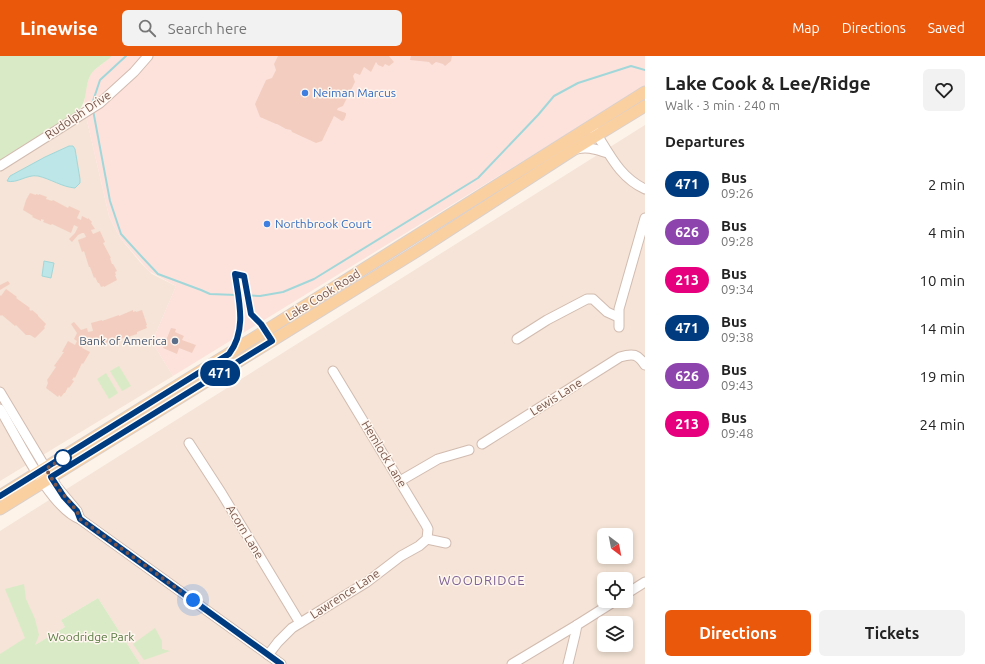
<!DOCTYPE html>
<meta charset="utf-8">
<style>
body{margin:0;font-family:Ubuntu,sans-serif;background:#f2f2f2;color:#222;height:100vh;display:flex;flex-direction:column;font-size:15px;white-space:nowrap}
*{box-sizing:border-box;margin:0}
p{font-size:13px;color:#767676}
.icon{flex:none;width:22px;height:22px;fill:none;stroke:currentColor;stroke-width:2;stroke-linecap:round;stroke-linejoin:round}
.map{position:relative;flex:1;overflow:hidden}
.sheet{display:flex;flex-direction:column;background:#fff;width:340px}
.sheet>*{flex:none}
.badge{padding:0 8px;border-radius:13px;font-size:14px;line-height:26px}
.needle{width:26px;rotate:148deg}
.tools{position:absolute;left:597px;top:472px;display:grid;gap:8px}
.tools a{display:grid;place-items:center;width:36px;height:36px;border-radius:6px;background:#fff;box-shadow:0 2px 6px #0003;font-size:20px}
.you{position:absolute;width:20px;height:20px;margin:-10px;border:3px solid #fff;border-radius:50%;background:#1a73e8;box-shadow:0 0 0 6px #1a73e833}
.map>.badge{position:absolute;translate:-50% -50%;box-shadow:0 0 0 2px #fff}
h2{padding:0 20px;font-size:15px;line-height:36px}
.round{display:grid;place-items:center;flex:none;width:42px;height:42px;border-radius:6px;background:#f2f2f2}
.head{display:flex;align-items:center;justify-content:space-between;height:68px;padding:0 20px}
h1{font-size:19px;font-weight:600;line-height:30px}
.primary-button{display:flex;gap:8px;margin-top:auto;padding:8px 20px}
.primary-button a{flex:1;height:46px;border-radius:6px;background:#ea580c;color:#fff;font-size:16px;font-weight:600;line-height:46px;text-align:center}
.primary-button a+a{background:#f2f2f2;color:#222}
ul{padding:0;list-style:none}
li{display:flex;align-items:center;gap:12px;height:48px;padding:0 20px}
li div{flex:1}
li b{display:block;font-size:15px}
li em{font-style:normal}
li .badge{min-width:44px;font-weight:700;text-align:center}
header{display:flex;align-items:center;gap:24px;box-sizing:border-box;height:56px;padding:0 20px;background:#ea580c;color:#fff}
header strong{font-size:19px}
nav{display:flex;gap:22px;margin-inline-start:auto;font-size:14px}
.search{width:280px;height:36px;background:#f2f2f2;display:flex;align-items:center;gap:10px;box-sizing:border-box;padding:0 14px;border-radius:6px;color:#767676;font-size:15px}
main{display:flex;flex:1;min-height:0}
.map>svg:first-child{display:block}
</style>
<header>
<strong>Linewise</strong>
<div class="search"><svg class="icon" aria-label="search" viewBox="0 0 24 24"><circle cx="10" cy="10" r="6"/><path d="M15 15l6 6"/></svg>Search here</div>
<nav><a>Map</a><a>Directions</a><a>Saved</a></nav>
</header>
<main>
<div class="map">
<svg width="645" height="608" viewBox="0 0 645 608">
<rect width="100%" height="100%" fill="#fdf3e9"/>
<g fill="#f5e4d7" fill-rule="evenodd">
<path d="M 84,52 L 109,160 L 117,176 L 121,183 L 140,206 L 152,218 L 176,230 L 152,286 L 173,320 L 0,425 L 0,104 Z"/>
<path d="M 645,69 L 645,608 L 140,608 L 98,542 L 61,564 L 65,571 L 4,608 L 0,608 L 0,475 ZM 604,479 L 626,479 L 626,501 L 604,501 ZM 604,523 L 626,523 L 626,545 L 604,545 ZM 604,567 L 626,567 L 626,589 L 604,589 Z"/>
</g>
<path fill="#fde2dc" d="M 112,0 L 645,0 L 645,30 L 173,320 L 152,286 L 176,230 L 149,215 L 121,183 L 117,176 L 109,160 L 84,52 L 85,34 L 91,17 Z"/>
<g fill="#d9ebc6">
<path d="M 0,0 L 112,0 C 107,5 94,13 91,18 C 84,31 88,44 79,54 L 0,104 Z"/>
<path d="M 119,310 L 131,330 L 122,335 L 110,315 Z"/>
<path d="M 106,317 L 118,337 L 109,343 L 97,323 Z"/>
<path d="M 24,528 L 26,543 L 35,563 L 39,579 L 35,589 L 65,571 L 61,564 L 98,542 L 140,608 L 0,608 L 0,598 L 25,582 L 5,533 Z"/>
<path d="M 155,572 L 162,585 L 162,593 L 170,595 L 144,604 L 133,588 Z"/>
</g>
<g fill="#bce6e7" stroke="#a2d7d9">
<path d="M 69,90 L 73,90 L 75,93 L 80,123 L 80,127 L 75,132 C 62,131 51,123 38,120 C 27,118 17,128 7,125 L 10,120 L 45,101 Z"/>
<path d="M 44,205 L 54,207 L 51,222 L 42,220 Z"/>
</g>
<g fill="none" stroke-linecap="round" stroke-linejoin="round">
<g stroke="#a2d7d9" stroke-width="2">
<path d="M 92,48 L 100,24 L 126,0"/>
<path d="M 93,54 L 110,145 L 121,178 L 142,201 L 158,218 L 201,234 L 210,238 L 260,240 L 283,236 L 314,223 L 478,122 L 538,59 L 554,40 L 578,27 L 631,10 L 645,14"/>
</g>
</g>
<g fill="#f3cec0">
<path d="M 278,0 L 389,0 L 394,6 L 389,10 L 385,8 L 383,11 L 378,9 L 376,6 L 371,16 L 364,11 L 360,19 L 355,17 L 353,20 L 355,26 L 343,50 L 338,52 L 337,54 L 346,57 L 346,59 L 344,64 L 342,65 L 334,60 L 322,85 L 316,87 L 292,76 L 291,74 L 286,73 L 277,68 L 276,68 L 260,61 L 255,48 L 266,24 L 272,22 L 276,14 L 274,8 Z"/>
<path d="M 411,0 L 452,0 L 451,5 L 445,10 L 443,8 L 436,6 L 432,9 L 429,6 L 410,4 Z"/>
<path d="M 30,137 L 36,139 L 36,138 L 39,139 L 39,138 L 47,141 L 46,143 L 52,145 L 53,144 L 68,152 L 69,150 L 80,155 L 77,162 L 81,164 L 82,160 L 88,163 L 88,162 L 92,166 L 91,167 L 95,173 L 91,174 L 93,178 L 100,175 L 105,186 L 103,187 L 111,202 L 110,202 L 112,208 L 113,208 L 117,215 L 115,216 L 116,219 L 115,219 L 117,224 L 104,231 L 104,230 L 101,231 L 99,227 L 98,227 L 95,221 L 94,222 L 90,211 L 89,211 L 84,195 L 82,196 L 78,184 L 86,181 L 84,177 L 82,177 L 78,179 L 72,186 L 69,183 L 75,177 L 78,171 L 74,169 L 71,177 L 52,168 L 51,169 L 43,166 L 44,164 L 41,163 L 41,165 L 32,161 L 33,160 L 23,154 L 26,144 Z"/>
<path d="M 8,225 L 10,228 L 0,234 L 0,229 Z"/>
<path d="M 6,233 L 17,241 L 16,242 L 30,252 L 29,253 L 31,255 L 32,254 L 38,259 L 38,260 L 46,268 L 44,271 L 45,272 L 35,282 L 30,279 L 26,279 L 16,269 L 15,270 L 2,259 L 1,260 L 0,259 L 0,239 L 1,240 Z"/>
<path d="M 133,254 L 133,256 L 136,255 L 136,256 L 142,254 L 147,269 L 146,269 L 147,272 L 137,276 L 137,278 L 128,281 L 128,279 L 125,280 L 126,281 L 117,284 L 117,283 L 97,290 L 95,282 L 91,283 L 92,287 L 87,290 L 84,288 L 82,292 L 90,296 L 83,308 L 82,307 L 75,322 L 74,321 L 72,324 L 74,325 L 69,332 L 68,331 L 65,337 L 64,337 L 61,341 L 59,339 L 58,341 L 46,332 L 48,327 L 47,324 L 56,311 L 54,310 L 64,296 L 62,296 L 68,285 L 75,289 L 77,285 L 74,283 L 77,277 L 71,268 L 74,266 L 81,274 L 87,272 L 88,276 L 93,275 L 91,267 L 102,264 L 102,265 L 119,259 L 119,260 Z"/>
<path d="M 171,272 L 176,273 L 175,276 L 184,280 L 182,284 L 196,289 L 192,297 L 179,292 L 177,298 L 163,292 Z"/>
</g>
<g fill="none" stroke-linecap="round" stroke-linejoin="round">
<defs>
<g id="minor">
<path d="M 594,74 C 609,97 619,121 645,133"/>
<path d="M 577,93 C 588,90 597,94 608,97"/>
<path d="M 0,110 L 100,47 L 134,16 L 148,0"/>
<path d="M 619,271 L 619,253 L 645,162"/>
<path d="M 517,283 L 547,264 L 587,243 L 593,243 L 607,256 L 618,261"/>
<path d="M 0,336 L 57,431 L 77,455 L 80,463"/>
<path d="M 0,353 C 17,381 50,452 80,463 L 281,608"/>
<path d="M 189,387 L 222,438 L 300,567"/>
<path d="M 482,388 L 620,301 C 633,297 638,298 645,309"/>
<path d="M 400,425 L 438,403 L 469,394"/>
<path d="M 427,483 L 446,487"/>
<path d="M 626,538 L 645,526"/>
<path d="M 268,599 L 278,586 L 292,572 L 367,526 L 401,500 L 419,490 L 427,483 L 428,473 L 426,469 L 333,315"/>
<path d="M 512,608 L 577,569"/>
<path d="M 568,608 L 575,579 L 577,569 L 615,545"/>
</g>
<g id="major">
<path d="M 0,440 L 265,275 L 645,36"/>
<path d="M 0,453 L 417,195 L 573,94 L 645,50"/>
</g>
</defs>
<use href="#minor" stroke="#d2bbb0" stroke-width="11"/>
<use href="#major" stroke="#d9d0cd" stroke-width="13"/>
<use href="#minor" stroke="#fff" stroke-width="9"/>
<use href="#major" stroke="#fbd0a1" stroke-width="11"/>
</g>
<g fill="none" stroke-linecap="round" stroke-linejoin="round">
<defs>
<path id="line" d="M 0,440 L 229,298 C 247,274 239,245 235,218 L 244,220 L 251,258 L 261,268 L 272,285 L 51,421 L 64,441 L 77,455 L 80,463 L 281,608"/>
</defs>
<use href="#line" stroke="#fff" stroke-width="9"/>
<use href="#line" stroke="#003b80" stroke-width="6"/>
<path stroke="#78564b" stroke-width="4" stroke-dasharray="0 7.2" d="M 63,402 L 68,399 L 46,413 L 57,431 L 77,455 L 80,463 L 193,544"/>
</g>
<g fill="#3f7fe0" stroke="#fff7ef" stroke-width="1.5">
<circle cx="305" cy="37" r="4"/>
<circle cx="267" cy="168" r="4"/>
</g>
<circle fill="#5c6f8a" stroke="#fff7ef" stroke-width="1.5" cx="175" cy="285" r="4"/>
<circle fill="#fff" stroke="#003b80" stroke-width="2" cx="63" cy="402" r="8"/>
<g text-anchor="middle" stroke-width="3" stroke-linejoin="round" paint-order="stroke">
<g font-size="12" fill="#366cbe" stroke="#fff7ef" text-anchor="start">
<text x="313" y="41">Neiman Marcus</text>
<text x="275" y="172">Northbrook Court</text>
</g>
<g font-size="12" fill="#78564b" stroke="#fff7ef">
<text transform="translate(78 59) rotate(-34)" y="4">Rudolph Drive</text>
<text transform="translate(323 239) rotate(-32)" y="4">Lake Cook Road</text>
<text transform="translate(556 341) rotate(-32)" y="4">Lewis Lane</text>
<text transform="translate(384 398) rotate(59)" y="4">Hemlock Lane</text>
<text transform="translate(245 476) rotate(59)" y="4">Acorn Lane</text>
<text transform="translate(345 538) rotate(-33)" y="4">Lawrence Lane</text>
</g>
<g font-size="12" fill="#4e5e75" stroke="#fff7ef" text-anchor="end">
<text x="167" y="289">Bank of America</text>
</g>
<g font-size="12" fill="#577840" stroke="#fff7ef">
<text x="91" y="585">Woodridge Park</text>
</g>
<g font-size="13" letter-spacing="1" fill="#7e6494" stroke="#fff7ef">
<text x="482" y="529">WOODRIDGE</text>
</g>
</g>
</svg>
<div class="tools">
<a><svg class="needle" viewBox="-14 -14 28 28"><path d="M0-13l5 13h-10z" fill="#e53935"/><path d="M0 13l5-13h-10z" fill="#767676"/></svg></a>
<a><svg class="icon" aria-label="locate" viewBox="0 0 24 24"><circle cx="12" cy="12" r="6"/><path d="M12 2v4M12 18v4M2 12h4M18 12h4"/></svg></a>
<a><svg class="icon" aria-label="layers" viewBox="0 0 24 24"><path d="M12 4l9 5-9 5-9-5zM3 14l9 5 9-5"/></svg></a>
</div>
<div class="you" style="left:193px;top:544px"></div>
<b class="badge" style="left:220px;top:317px;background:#003b80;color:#fff">471</b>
</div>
<section class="sheet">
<div class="head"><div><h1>Lake Cook &amp; Lee/Ridge</h1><p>Walk · 3 min · 240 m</p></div><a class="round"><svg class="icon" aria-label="heart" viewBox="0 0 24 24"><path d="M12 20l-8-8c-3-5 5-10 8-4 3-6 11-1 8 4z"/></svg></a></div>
<h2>Departures</h2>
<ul>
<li><span class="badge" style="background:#003b80;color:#fff">471</span><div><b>Bus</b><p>09:26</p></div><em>2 min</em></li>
<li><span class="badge" style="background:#8e44ad;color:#fff">626</span><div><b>Bus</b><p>09:28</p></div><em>4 min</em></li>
<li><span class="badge" style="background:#e6007e;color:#fff">213</span><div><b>Bus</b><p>09:34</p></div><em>10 min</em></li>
<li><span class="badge" style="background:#003b80;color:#fff">471</span><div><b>Bus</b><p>09:38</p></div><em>14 min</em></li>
<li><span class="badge" style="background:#8e44ad;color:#fff">626</span><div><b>Bus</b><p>09:43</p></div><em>19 min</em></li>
<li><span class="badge" style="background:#e6007e;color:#fff">213</span><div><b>Bus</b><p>09:48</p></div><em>24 min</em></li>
</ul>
<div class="primary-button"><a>Directions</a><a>Tickets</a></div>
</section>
</main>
